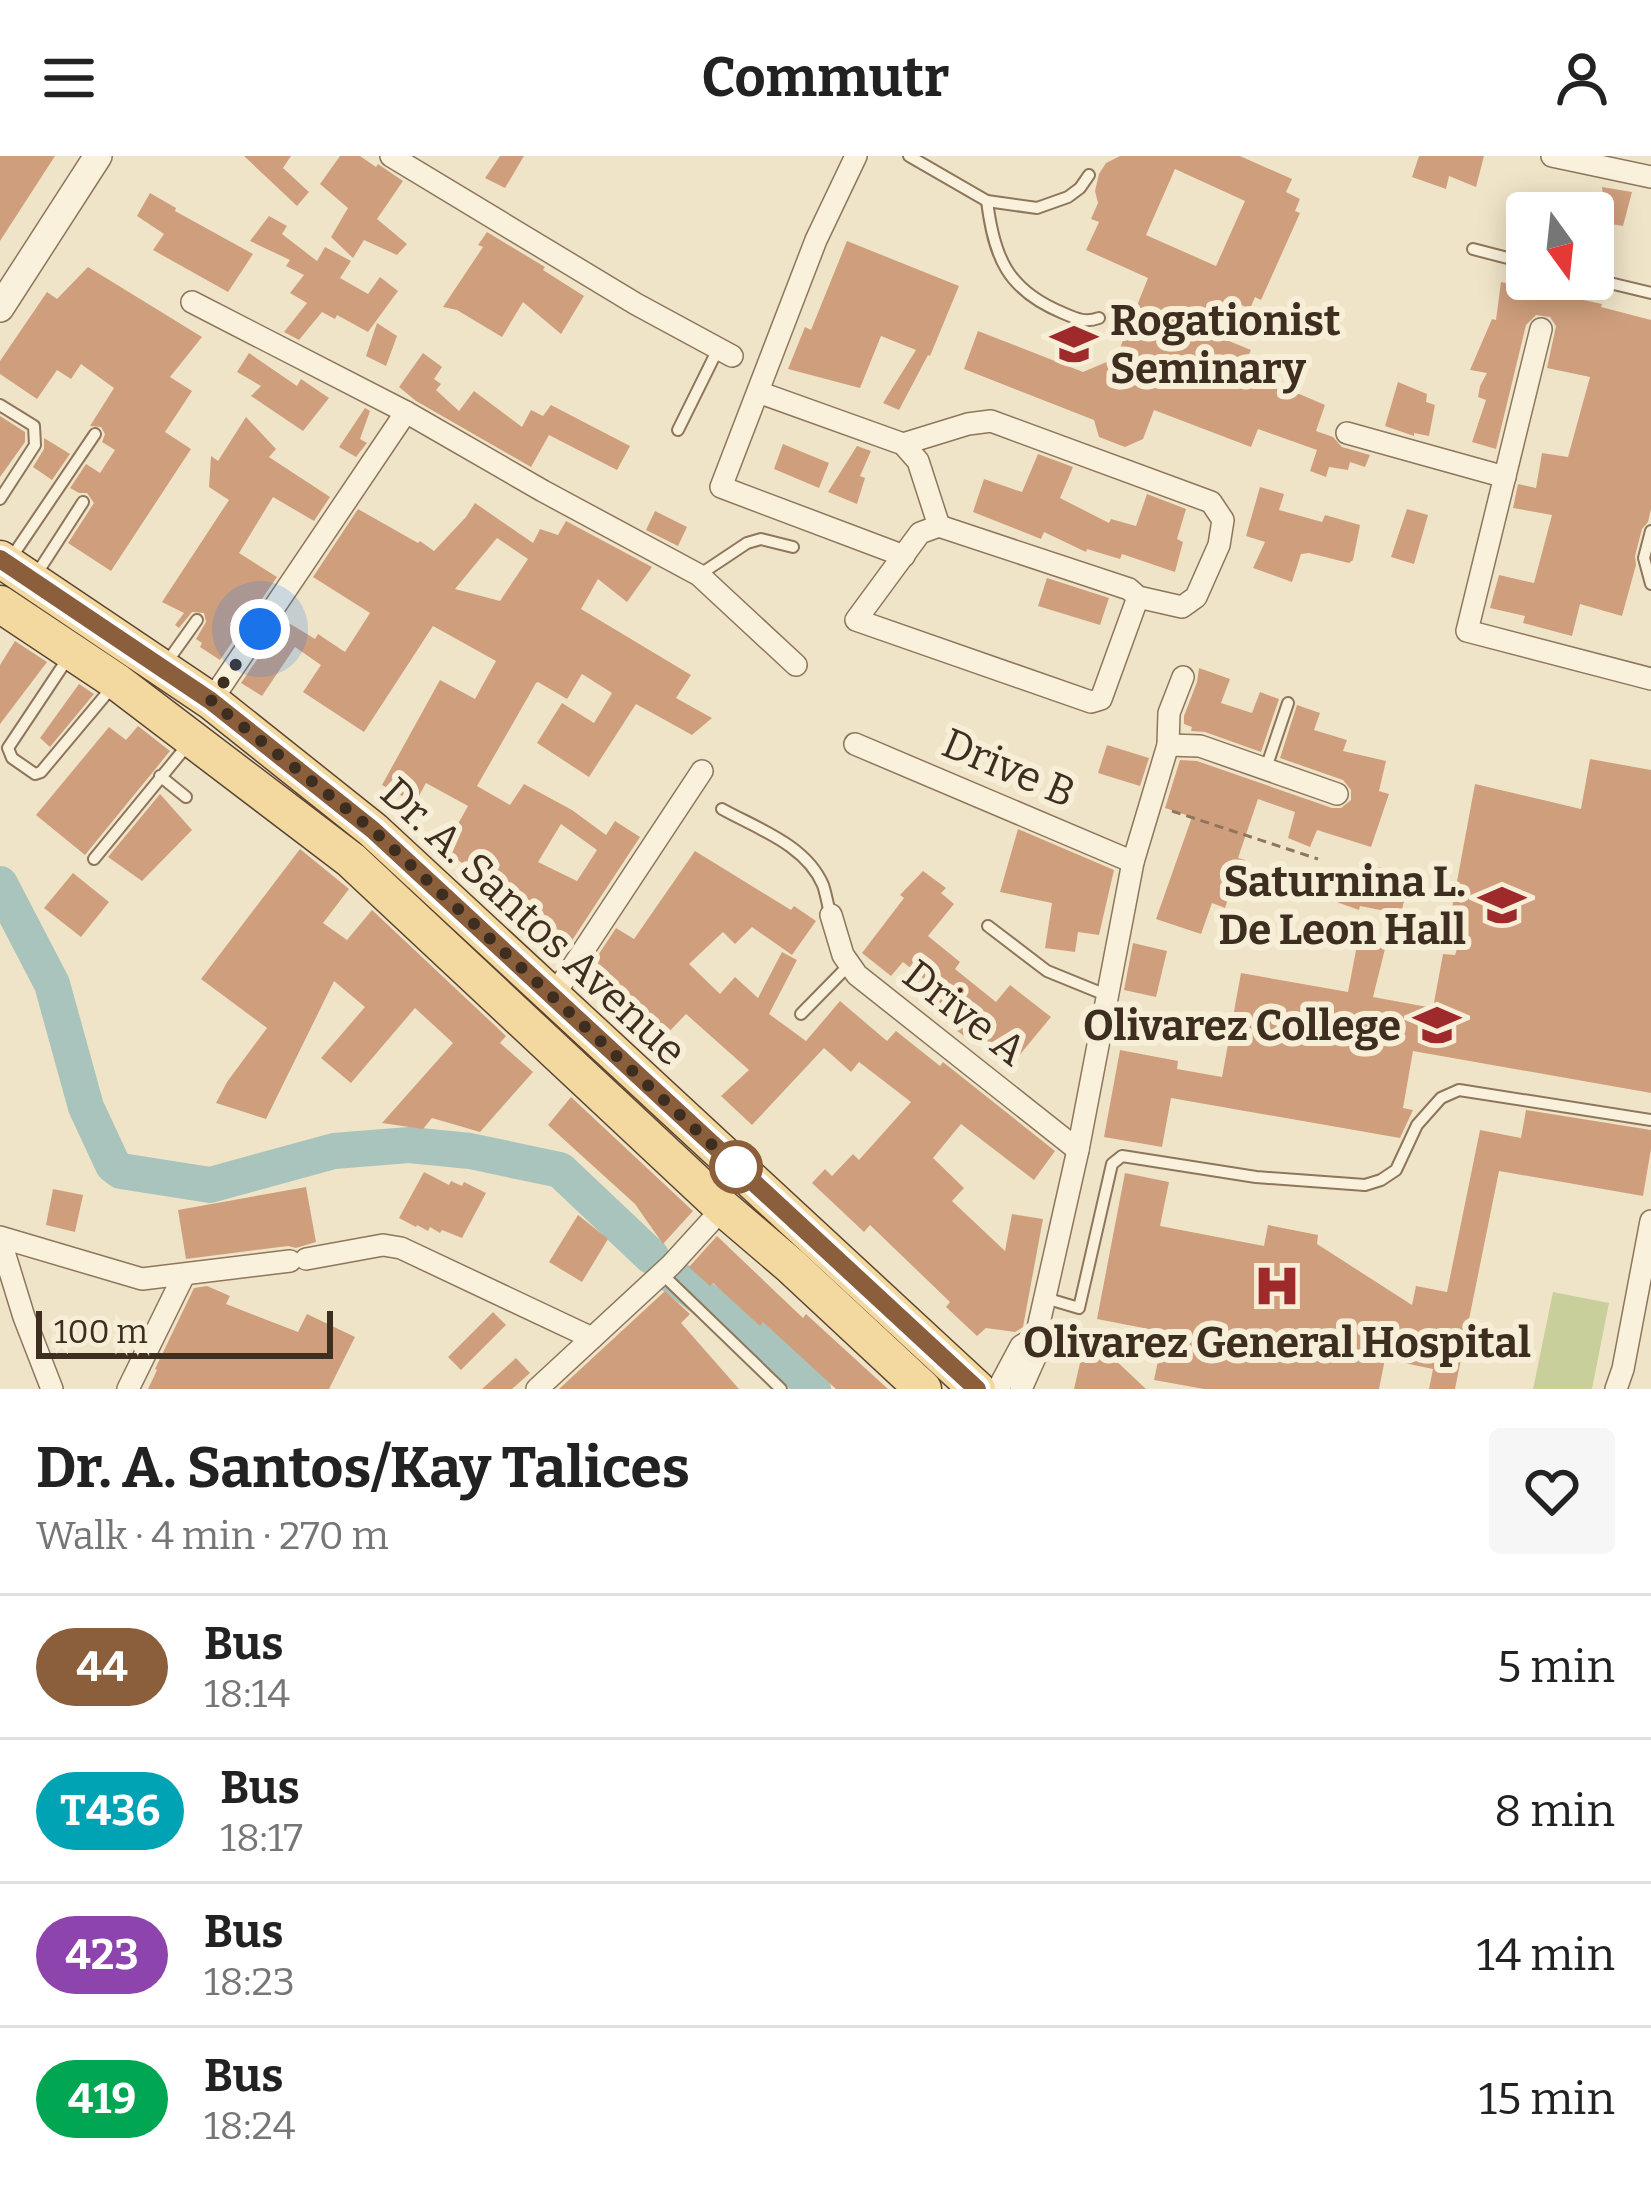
<!DOCTYPE html>
<meta charset="utf-8">
<style>
body{margin:0;font-family:Bitter,serif;background:#f6f6f6;color:#222;height:100vh;display:flex;flex-direction:column;font-size:45px;white-space:nowrap}
*{box-sizing:border-box;margin:0}
p{font-size:39px;color:#767676}
.icon{flex:none;width:66px;height:66px;fill:none;stroke:currentColor;stroke-width:2;stroke-linecap:round;stroke-linejoin:round}
.map{position:relative;height:1233px;overflow:hidden}
.drawer{display:flex;flex-direction:column;background:#fff;flex:1}
.drawer>*{flex:none}
.badge{padding:0 24px;border-radius:39px;font-size:42px;line-height:78px}
.needle{width:78px;rotate:165deg}
.tools{position:absolute;left:1506px;top:36px;display:grid;gap:24px}
.tools a{display:grid;place-items:center;width:108px;height:108px;border-radius:12px;background:#fff;box-shadow:0 6px 30px #0003;font-size:60px}
.scale{position:absolute;left:36px;bottom:30px;width:297px;box-sizing:border-box;padding-left:12px;border:6px solid #3d2e20;border-top:0;font-size:33px;line-height:42px;white-space:nowrap;color:#3d2e20;-webkit-text-stroke:9px #f7eed8;paint-order:stroke}
.you{position:absolute;width:60px;height:60px;margin:-30px;border:9px solid #fff;border-radius:50%;background:#1a73e8;box-shadow:0 0 0 18px #1a73e833}
.map>.badge{position:absolute;translate:-50% -50%;box-shadow:0 0 0 6px #fff}
.round{display:grid;place-items:center;flex:none;width:126px;height:126px;border-radius:12px;background:#f6f6f6}
.overview{display:flex;align-items:center;justify-content:space-between;height:204px;padding:0 36px}
h1{font-size:57px;font-weight:700;line-height:90px}
ul{padding:0;list-style:none}
li{display:flex;align-items:center;gap:36px;height:144px;padding:0 36px;border-top:3px solid #e0e0e0}
li div{flex:1}
li b{display:block;font-size:45px}
li em{font-style:normal}
li .badge{min-width:132px;font-weight:700;text-align:center}
header{display:flex;justify-content:space-between;align-items:center;height:156px;padding:0 36px;background:#fff;font-size:54px;font-weight:700}
.map>svg:first-child{display:block}
</style>
<header><svg class="icon" aria-label="menu" viewBox="0 0 24 24"><path d="M4 6h16M4 12h16M4 18h16"/></svg>Commutr<svg class="icon" aria-label="person" viewBox="0 0 24 24"><circle cx="12" cy="8" r="4"/><path d="M4 21q1-7 8-7t8 7"/></svg></header>
<div class="map">
<svg width="1651" height="1233" viewBox="0 0 1651 1233">
<rect width="100%" height="100%" fill="#f0e4c8"/>
<path fill="#c9cf9b" d="M 1553,1136 L 1609,1147 L 1592,1233 L 1533,1233 Z"/>
<g fill="none" stroke-linecap="round" stroke-linejoin="round">
<g stroke="#a9c4bc" stroke-width="36">
<path d="M 0,728 L 52,828 L 86,951 L 113,1009 L 121,1015 L 210,1029 L 334,995 L 409,989 L 470,995 L 560,1014 L 651,1100"/>
<path d="M 673,1120 L 797,1214 L 813,1233"/>
</g>
</g>
<g fill="#cf9f7d" fill-rule="evenodd">
<path d="M 0,0 L 55,0 L 0,85 Z"/>
<path d="M 244,0 L 291,0 L 283,12 L 309,36 L 297,50 Z"/>
<path d="M 340,0 L 360,0 L 376,11 L 378,8 L 403,25 L 377,63 L 407,88 L 397,99 L 364,84 L 353,102 L 331,81 L 348,52 L 320,28 Z"/>
<path d="M 500,0 L 524,0 L 505,32 L 485,22 Z"/>
<path d="M 1120,0 L 1240,0 L 1292,23 L 1286,36 L 1300,43 L 1295,55 L 1300,57 L 1261,144 L 1255,141 L 1250,153 L 1235,146 L 1219,181 L 1251,194 L 1244,209 L 1278,222 L 1276,228 L 1325,249 L 1316,275 L 1333,281 L 1342,291 L 1370,299 L 1365,311 L 1350,306 L 1348,314 L 1329,311 L 1326,321 L 1310,315 L 1317,294 L 1258,273 L 1251,291 L 1154,254 L 1143,283 L 1125,291 L 1099,281 L 1094,264 L 964,213 L 978,175 L 1083,216 L 1116,202 L 1148,122 L 1086,94 L 1099,66 L 1091,63 L 1098,47 L 1095,35 L 1099,18 L 1106,7 ZM 1175,13 L 1245,45 L 1216,110 L 1146,79 Z"/>
<path d="M 1419,0 L 1484,0 L 1476,31 L 1449,20 L 1446,33 L 1412,21 Z"/>
<path d="M 1602,31 L 1632,36 L 1623,70 L 1593,65 L 1593,45 L 1604,47 Z"/>
<path d="M 150,37 L 176,52 L 175,55 L 253,98 L 228,136 L 153,94 L 164,78 L 137,60 Z"/>
<path d="M 269,60 L 287,70 L 282,78 L 317,105 L 325,91 L 351,105 L 340,122 L 368,138 L 380,121 L 398,135 L 368,176 L 337,159 L 335,163 L 322,156 L 299,184 L 284,176 L 307,147 L 290,137 L 304,119 L 286,110 L 290,104 L 250,85 Z"/>
<path d="M 487,76 L 545,111 L 543,114 L 584,140 L 561,178 L 523,146 L 502,181 L 457,154 L 443,151 L 483,91 L 478,89 Z"/>
<path d="M 847,85 L 959,130 L 930,200 L 928,199 L 899,254 L 883,247 L 916,194 L 881,180 L 860,232 L 788,213 L 805,171 L 811,174 Z"/>
<path d="M 88,111 L 202,181 L 170,221 L 192,235 L 165,276 L 191,293 L 111,415 L 68,387 L 94,347 L 87,337 L 79,337 L 70,332 L 86,308 L 100,317 L 115,294 L 102,286 L 105,278 L 101,271 L 90,270 L 114,232 L 81,208 L 71,223 L 57,214 L 37,243 L 0,218 L 0,205 L 47,136 L 57,143 Z"/>
<path d="M 1501,126 L 1602,148 L 1601,151 L 1651,164 L 1651,353 L 1648,366 L 1642,373 L 1635,400 L 1636,409 L 1622,460 L 1580,448 L 1572,480 L 1523,467 L 1525,460 L 1490,452 L 1499,419 L 1534,427 L 1552,359 L 1513,352 L 1518,328 L 1536,332 L 1542,297 L 1568,301 L 1590,221 L 1547,212 L 1556,170 L 1550,161 L 1536,159 L 1526,169 L 1496,293 L 1472,286 L 1486,244 L 1478,241 L 1480,230 L 1487,217 L 1470,214 L 1492,163 L 1496,164 Z"/>
<path d="M 377,167 L 397,180 L 386,210 L 366,200 Z"/>
<path d="M 249,197 L 297,230 L 301,223 L 329,242 L 303,275 L 251,240 L 261,230 L 237,216 Z"/>
<path d="M 423,197 L 442,211 L 434,223 L 441,228 L 436,234 L 459,255 L 474,235 L 522,271 L 531,254 L 543,260 L 551,249 L 630,290 L 617,314 L 549,279 L 531,311 L 416,245 L 399,231 Z"/>
<path d="M 1398,226 L 1427,238 L 1426,246 L 1435,249 L 1429,280 L 1414,277 L 1414,280 L 1385,270 Z"/>
<path d="M 365,252 L 370,255 L 360,283 L 367,287 L 356,301 L 339,291 Z"/>
<path d="M 0,260 L 25,276 L 25,286 L 0,321 Z"/>
<path d="M 246,261 L 276,293 L 269,301 L 330,341 L 314,365 L 273,341 L 239,397 L 277,421 L 220,504 L 200,491 L 202,487 L 196,483 L 206,466 L 204,457 L 192,456 L 179,472 L 175,469 L 184,457 L 162,446 L 229,344 L 209,331 L 211,300 L 218,305 Z"/>
<path d="M 44,282 L 70,298 L 52,324 L 33,311 L 44,293 Z"/>
<path d="M 783,288 L 829,307 L 819,332 L 774,313 Z"/>
<path d="M 857,290 L 871,295 L 860,320 L 865,322 L 857,348 L 828,336 Z"/>
<path d="M 1038,298 L 1073,311 L 1060,342 L 1109,367 L 1111,363 L 1136,370 L 1147,338 L 1186,353 L 1177,383 L 1183,386 L 1175,416 L 1122,398 L 1120,403 L 1087,393 L 1086,396 L 1044,376 L 1041,383 L 973,356 L 984,323 L 1022,336 Z"/>
<path d="M 1260,331 L 1284,338 L 1279,354 L 1322,366 L 1325,359 L 1360,369 L 1353,404 L 1349,407 L 1309,397 L 1301,398 L 1292,426 L 1253,412 L 1265,386 L 1246,380 Z"/>
<path d="M 475,347 L 533,387 L 540,373 L 558,379 L 566,365 L 652,411 L 627,446 L 598,423 L 581,453 L 691,519 L 676,542 L 712,562 L 692,579 L 636,548 L 589,621 L 537,587 L 562,547 L 594,567 L 612,537 L 582,518 L 567,543 L 538,526 L 536,527 L 477,630 L 510,649 L 524,628 L 572,654 L 606,679 L 615,665 L 640,681 L 571,786 L 545,770 L 547,766 L 512,748 L 509,753 L 495,746 L 498,740 L 489,735 L 492,730 L 469,717 L 472,713 L 443,695 L 468,650 L 426,627 L 415,647 L 382,629 L 440,524 L 475,543 L 496,505 L 433,470 L 364,576 L 303,536 L 321,509 L 295,491 L 262,540 L 241,527 L 284,464 L 315,483 L 318,478 L 345,496 L 370,457 L 313,421 L 358,353 L 418,387 L 420,385 L 434,395 L 466,361 ZM 497,382 L 528,403 L 500,445 L 455,433 ZM 561,668 L 597,694 L 577,725 L 538,706 Z"/>
<path d="M 1407,353 L 1428,359 L 1414,408 L 1391,401 Z"/>
<path d="M 655,355 L 687,371 L 678,390 L 646,374 Z"/>
<path d="M 1047,422 L 1109,442 L 1100,469 L 1038,450 Z"/>
<path d="M 15,485 L 47,506 L 0,568 L 0,509 Z"/>
<path d="M 1199,512 L 1230,523 L 1221,547 L 1252,557 L 1260,536 L 1279,543 L 1261,596 L 1205,576 L 1191,575 L 1192,571 L 1184,568 L 1184,560 L 1197,526 Z"/>
<path d="M 79,528 L 94,538 L 50,591 L 40,582 Z"/>
<path d="M 1297,549 L 1320,557 L 1314,574 L 1347,584 L 1343,595 L 1386,605 L 1379,635 L 1389,638 L 1371,691 L 1317,674 L 1310,691 L 1288,682 L 1295,656 L 1258,643 L 1238,702 L 1245,704 L 1234,735 L 1231,734 L 1225,752 L 1212,747 L 1201,778 L 1156,763 L 1192,661 L 1165,652 L 1180,604 L 1197,605 L 1332,652 L 1341,652 L 1351,644 L 1351,634 L 1343,624 L 1280,602 Z"/>
<path d="M 138,570 L 170,595 L 85,699 L 36,659 L 109,571 L 126,584 Z"/>
<path d="M 1107,589 L 1149,602 L 1140,630 L 1098,617 Z"/>
<path d="M 1590,603 L 1651,614 L 1651,937 L 1413,895 L 1403,952 L 1413,954 L 1400,982 L 1171,942 L 1162,991 L 1104,981 L 1120,894 L 1178,905 L 1177,913 L 1222,921 L 1241,817 L 1348,836 L 1358,784 L 1386,789 L 1373,841 L 1433,852 L 1443,798 L 1455,799 L 1458,790 L 1446,785 L 1475,628 L 1581,653 Z"/>
<path d="M 160,638 L 192,674 L 142,725 L 108,701 Z"/>
<path d="M 1018,673 L 1114,714 L 1099,779 L 1078,776 L 1075,796 L 1045,792 L 1052,747 L 1000,736 Z"/>
<path d="M 300,693 L 349,733 L 323,767 L 347,784 L 372,754 L 506,880 L 500,887 L 533,916 L 480,976 L 432,962 L 423,973 L 382,967 L 453,887 L 415,852 L 351,927 L 321,902 L 365,851 L 334,825 L 266,963 L 216,947 L 227,926 L 267,872 L 201,823 Z"/>
<path d="M 695,695 L 791,754 L 794,750 L 816,765 L 792,799 L 752,771 L 735,788 L 723,776 L 689,808 L 720,838 L 735,821 L 758,842 L 782,796 L 797,804 L 769,858 L 806,885 L 840,845 L 887,885 L 896,875 L 940,910 L 943,906 L 1055,995 L 1034,1024 L 961,968 L 933,1002 L 964,1032 L 952,1045 L 1005,1095 L 1012,1058 L 1043,1063 L 1023,1171 L 1015,1176 L 986,1172 L 977,1180 L 946,1151 L 950,1146 L 870,1069 L 864,1076 L 812,1027 L 825,1013 L 832,1020 L 853,998 L 859,1004 L 911,946 L 859,906 L 851,916 L 824,892 L 752,969 L 721,940 L 749,914 L 686,858 L 666,879 L 627,842 L 624,845 L 587,816 L 616,772 L 634,783 Z"/>
<path d="M 1378,711 L 1400,715 L 1395,739 L 1405,741 L 1401,758 L 1360,750 L 1359,754 L 1331,744 L 1340,719 L 1374,731 Z"/>
<path d="M 923,715 L 946,732 L 941,737 L 954,748 L 928,780 L 960,806 L 955,813 L 996,846 L 1010,829 L 1051,861 L 1013,907 L 970,873 L 964,880 L 926,851 L 939,835 L 903,806 L 891,820 L 862,797 L 904,742 L 900,739 Z"/>
<path d="M 73,717 L 109,746 L 81,781 L 44,752 Z"/>
<path d="M 1133,787 L 1167,795 L 1156,841 L 1124,834 Z"/>
<path d="M 571,941 L 693,1055 L 663,1088 L 635,1048 L 548,969 Z"/>
<path d="M 1526,954 L 1651,974 L 1651,993 L 1643,1040 L 1499,1015 L 1455,1233 L 1429,1233 L 1433,1213 L 1385,1203 L 1379,1233 L 1204,1233 L 1154,1224 L 1164,1176 L 1097,1163 L 1125,1017 L 1169,1026 L 1160,1070 L 1264,1090 L 1268,1069 L 1318,1079 L 1317,1088 L 1412,1149 L 1416,1130 L 1447,1136 L 1480,974 L 1521,982 Z"/>
<path d="M 424,1016 L 449,1029 L 451,1025 L 462,1030 L 464,1026 L 486,1037 L 462,1082 L 442,1074 L 440,1077 L 430,1071 L 428,1075 L 417,1069 L 416,1071 L 399,1062 Z"/>
<path d="M 306,1031 L 316,1086 L 296,1092 L 288,1090 L 186,1103 L 178,1054 Z"/>
<path d="M 53,1033 L 83,1039 L 75,1076 L 46,1069 Z"/>
<path d="M 578,1059 L 608,1083 L 582,1126 L 549,1106 Z"/>
<path d="M 717,1080 L 803,1162 L 806,1158 L 888,1233 L 836,1233 L 763,1166 L 760,1170 L 713,1127 L 710,1130 L 689,1111 Z"/>
<path d="M 207,1130 L 230,1140 L 226,1148 L 298,1176 L 307,1158 L 355,1181 L 329,1233 L 148,1233 L 157,1214 L 155,1213 L 194,1132 Z"/>
<path d="M 665,1135 L 690,1158 L 681,1167 L 739,1233 L 559,1233 Z"/>
<path d="M 493,1156 L 506,1169 L 461,1214 L 448,1201 Z"/>
<path d="M 1083,1194 L 1110,1199 L 1146,1233 L 1074,1233 Z"/>
<path d="M 516,1202 L 530,1217 L 512,1233 L 482,1233 Z"/>
</g>
<g fill="none" stroke-linecap="round" stroke-linejoin="round">
<defs>
<g id="service">
<path d="M 909,0 L 987,45 L 1037,52 L 1068,41 L 1080,32 L 1089,19"/>
<path d="M 987,45 C 994,101 1007,134 1063,157 C 1077,163 1085,167 1099,162"/>
<path d="M 1473,93 L 1527,107"/>
<path d="M 1593,123 L 1651,137"/>
<path d="M 0,249 L 34,270 L 35,289 L 0,343"/>
<path d="M 678,274 L 718,193"/>
<path d="M 1651,375 L 1644,402 L 1651,428"/>
<path d="M 9,405 L 95,278"/>
<path d="M 699,419 L 747,387 L 761,383 L 793,391"/>
<path d="M 34,422 L 83,346"/>
<path d="M 70,499 L 8,592 L 12,602 L 35,618 L 41,616 L 113,530"/>
<path d="M 167,506 L 197,464"/>
<path d="M 1266,612 L 1288,547"/>
<path d="M 160,620 L 186,641"/>
<path d="M 722,653 C 758,673 806,689 823,729 C 826,738 828,749 830,758"/>
<path d="M 94,703 L 190,586"/>
<path d="M 988,770 L 1047,815 L 1106,839"/>
<path d="M 801,858 L 850,808"/>
<path d="M 662,1118 L 781,1233"/>
<path d="M 1045,1142 L 1079,1152 L 1112,1008 L 1122,1000 L 1256,1021 L 1365,1029 L 1381,1024 L 1396,1014 L 1417,969 L 1441,942 L 1459,934 L 1651,964"/>
</g>
<g id="minor">
<path d="M 391,0 L 636,148 L 732,200"/>
<path d="M 856,0 L 816,84 L 721,331 L 904,400"/>
<path d="M 1552,0 L 1651,21"/>
<path d="M 192,146 L 406,256 L 543,335 L 699,419 L 796,509"/>
<path d="M 1541,173 L 1467,475 L 1651,523"/>
<path d="M 758,236 L 903,288 L 918,305 L 939,370"/>
<path d="M 1347,277 L 1505,321"/>
<path d="M 903,288 L 968,268 L 991,265 L 1211,346 L 1223,364 L 1219,389 L 1196,441 L 1182,451 L 1138,441 L 1129,433 L 939,370 L 920,377 L 856,464 L 1091,546 L 1101,543 L 1138,441"/>
<path d="M 211,545 L 406,256"/>
<path d="M 855,588 L 1133,706"/>
<path d="M 1168,589 L 1200,590 L 1337,638"/>
<path d="M 831,759 L 843,799 L 857,819 L 1078,994"/>
<path d="M 552,842 L 702,615"/>
<path d="M 0,1081 L 142,1123 L 290,1105"/>
<path d="M 0,1083 L 24,1161 L 52,1233"/>
<path d="M 306,1103 L 383,1089 L 401,1092 L 592,1182"/>
<path d="M 128,1233 L 184,1119"/>
<path d="M 537,1233 L 671,1109 L 723,1052"/>
<path d="M 998,1233 L 1021,1190 L 1036,1181"/>
<path d="M 1021,1233 L 1037,1197 L 1036,1181 L 1078,994 L 1133,706 L 1168,589 L 1169,557 L 1183,521"/>
<path d="M 1616,1233 L 1623,1213 L 1651,1065"/>
</g>
<path id="tertiary" d="M 0,152 L 98,0"/>
<g id="primary">
<path d="M 0,403 L 211,545 L 373,674 L 977,1233"/>
<path d="M 0,448 L 117,526 L 351,704 L 723,1052 L 791,1110 L 923,1233"/>
</g>
</defs>
<use href="#service" stroke="#8d765c" stroke-width="14"/>
<use href="#minor" stroke="#8d765c" stroke-width="24"/>
<use href="#tertiary" stroke="#8d765c" stroke-width="30"/>
<use href="#primary" stroke="#5b4430" stroke-width="39"/>
<path stroke="#8d765c" stroke-width="3" stroke-dasharray="9 6" stroke-linecap="butt" d="M 1172,655 L 1318,703"/>
<use href="#service" stroke="#faf1dc" stroke-width="10"/>
<use href="#minor" stroke="#faf1dc" stroke-width="21"/>
<use href="#tertiary" stroke="#faf1dc" stroke-width="27"/>
<use href="#primary" stroke="#f3d9a0" stroke-width="36"/>
</g>
<g fill="none" stroke-linecap="round" stroke-linejoin="round">
<defs>
<path id="line" d="M 0,403 L 211,545 L 373,674 L 977,1233"/>
</defs>
<use href="#line" stroke="#fff" stroke-width="27"/>
<use href="#line" stroke="#8b5e3c" stroke-width="18"/>
<path stroke="#3d2e20" stroke-width="12" stroke-dasharray="0 21.6" d="M 260,473 L 211,545 L 373,674 L 736,1011"/>
</g>
<defs>
<symbol id="university-bare" viewBox="-9 -9 18 18"><path d="M0-5L7-2L0 1L-7-2ZM-4 1L0 2.5L4 1V4Q0 6-4 4Z" fill="#9e2a2b" stroke="#f7eed8" stroke-width="2.5" paint-order="stroke"/></symbol>
<symbol id="hospital-bare" viewBox="-9 -9 18 18"><path d="M-5-5h3v3.5h4V-5h3V5h-3V1.5h-4V5h-3Z" fill="#9e2a2b" stroke="#f7eed8" stroke-width="2.5" paint-order="stroke"/></symbol>
</defs>
<g fill-rule="evenodd">
<use href="#university-bare" x="1041" y="155" width="66" height="66"/>
<use href="#university-bare" x="1469" y="716" width="66" height="66"/>
<use href="#university-bare" x="1404" y="836" width="66" height="66"/>
<use href="#hospital-bare" x="1244" y="1097" width="66" height="66"/>
</g>
<circle fill="#fff" stroke="#8b5e3c" stroke-width="6" cx="736" cy="1011" r="24"/>
<g text-anchor="middle" stroke-width="12" stroke-linejoin="round" paint-order="stroke">
<g font-size="42" font-weight="bold" fill="#3d2e20" stroke="#f7eed8" text-anchor="end">
<text x="1110" y="179" text-anchor="start">Rogationist<tspan x="1110" dy="48">Seminary</tspan></text>
<text x="1466" y="740">Saturnina L.<tspan x="1466" dy="48">De Leon Hall</tspan></text>
<text x="1401" y="884">Olivarez College</text>
<text x="1277" y="1201" text-anchor="middle">Olivarez General Hospital</text>
</g>
<g font-size="42" fill="#3d2e20" stroke="#f7eed8">
<text transform="translate(1009 611) rotate(23)" y="15">Drive B</text>
<text transform="translate(534 765) rotate(43)" y="15">Dr. A. Santos Avenue</text>
<text transform="translate(965 856) rotate(38)" y="15">Drive A</text>
</g>
</g>
</svg>
<div class="tools">
<a><svg class="needle" viewBox="-14 -14 28 28"><path d="M0-13l5 13h-10z" fill="#e53935"/><path d="M0 13l5-13h-10z" fill="#767676"/></svg></a>
</div>
<div class="scale">100 m</div>
<div class="you" style="left:260px;top:473px"></div>
</div>
<section class="drawer">
<div class="overview"><div><h1>Dr. A. Santos/Kay Talices</h1><p>Walk · 4 min · 270 m</p></div><a class="round"><svg class="icon" aria-label="heart" viewBox="0 0 24 24"><path d="M12 20l-8-8c-3-5 5-10 8-4 3-6 11-1 8 4z"/></svg></a></div>
<ul>
<li><span class="badge" style="background:#8b5e3c;color:#fff">44</span><div><b>Bus</b><p>18:14</p></div><em>5 min</em></li>
<li><span class="badge" style="background:#00a3b4;color:#fff">T436</span><div><b>Bus</b><p>18:17</p></div><em>8 min</em></li>
<li><span class="badge" style="background:#8e44ad;color:#fff">423</span><div><b>Bus</b><p>18:23</p></div><em>14 min</em></li>
<li><span class="badge" style="background:#00a651;color:#fff">419</span><div><b>Bus</b><p>18:24</p></div><em>15 min</em></li>
</ul>
</section>
